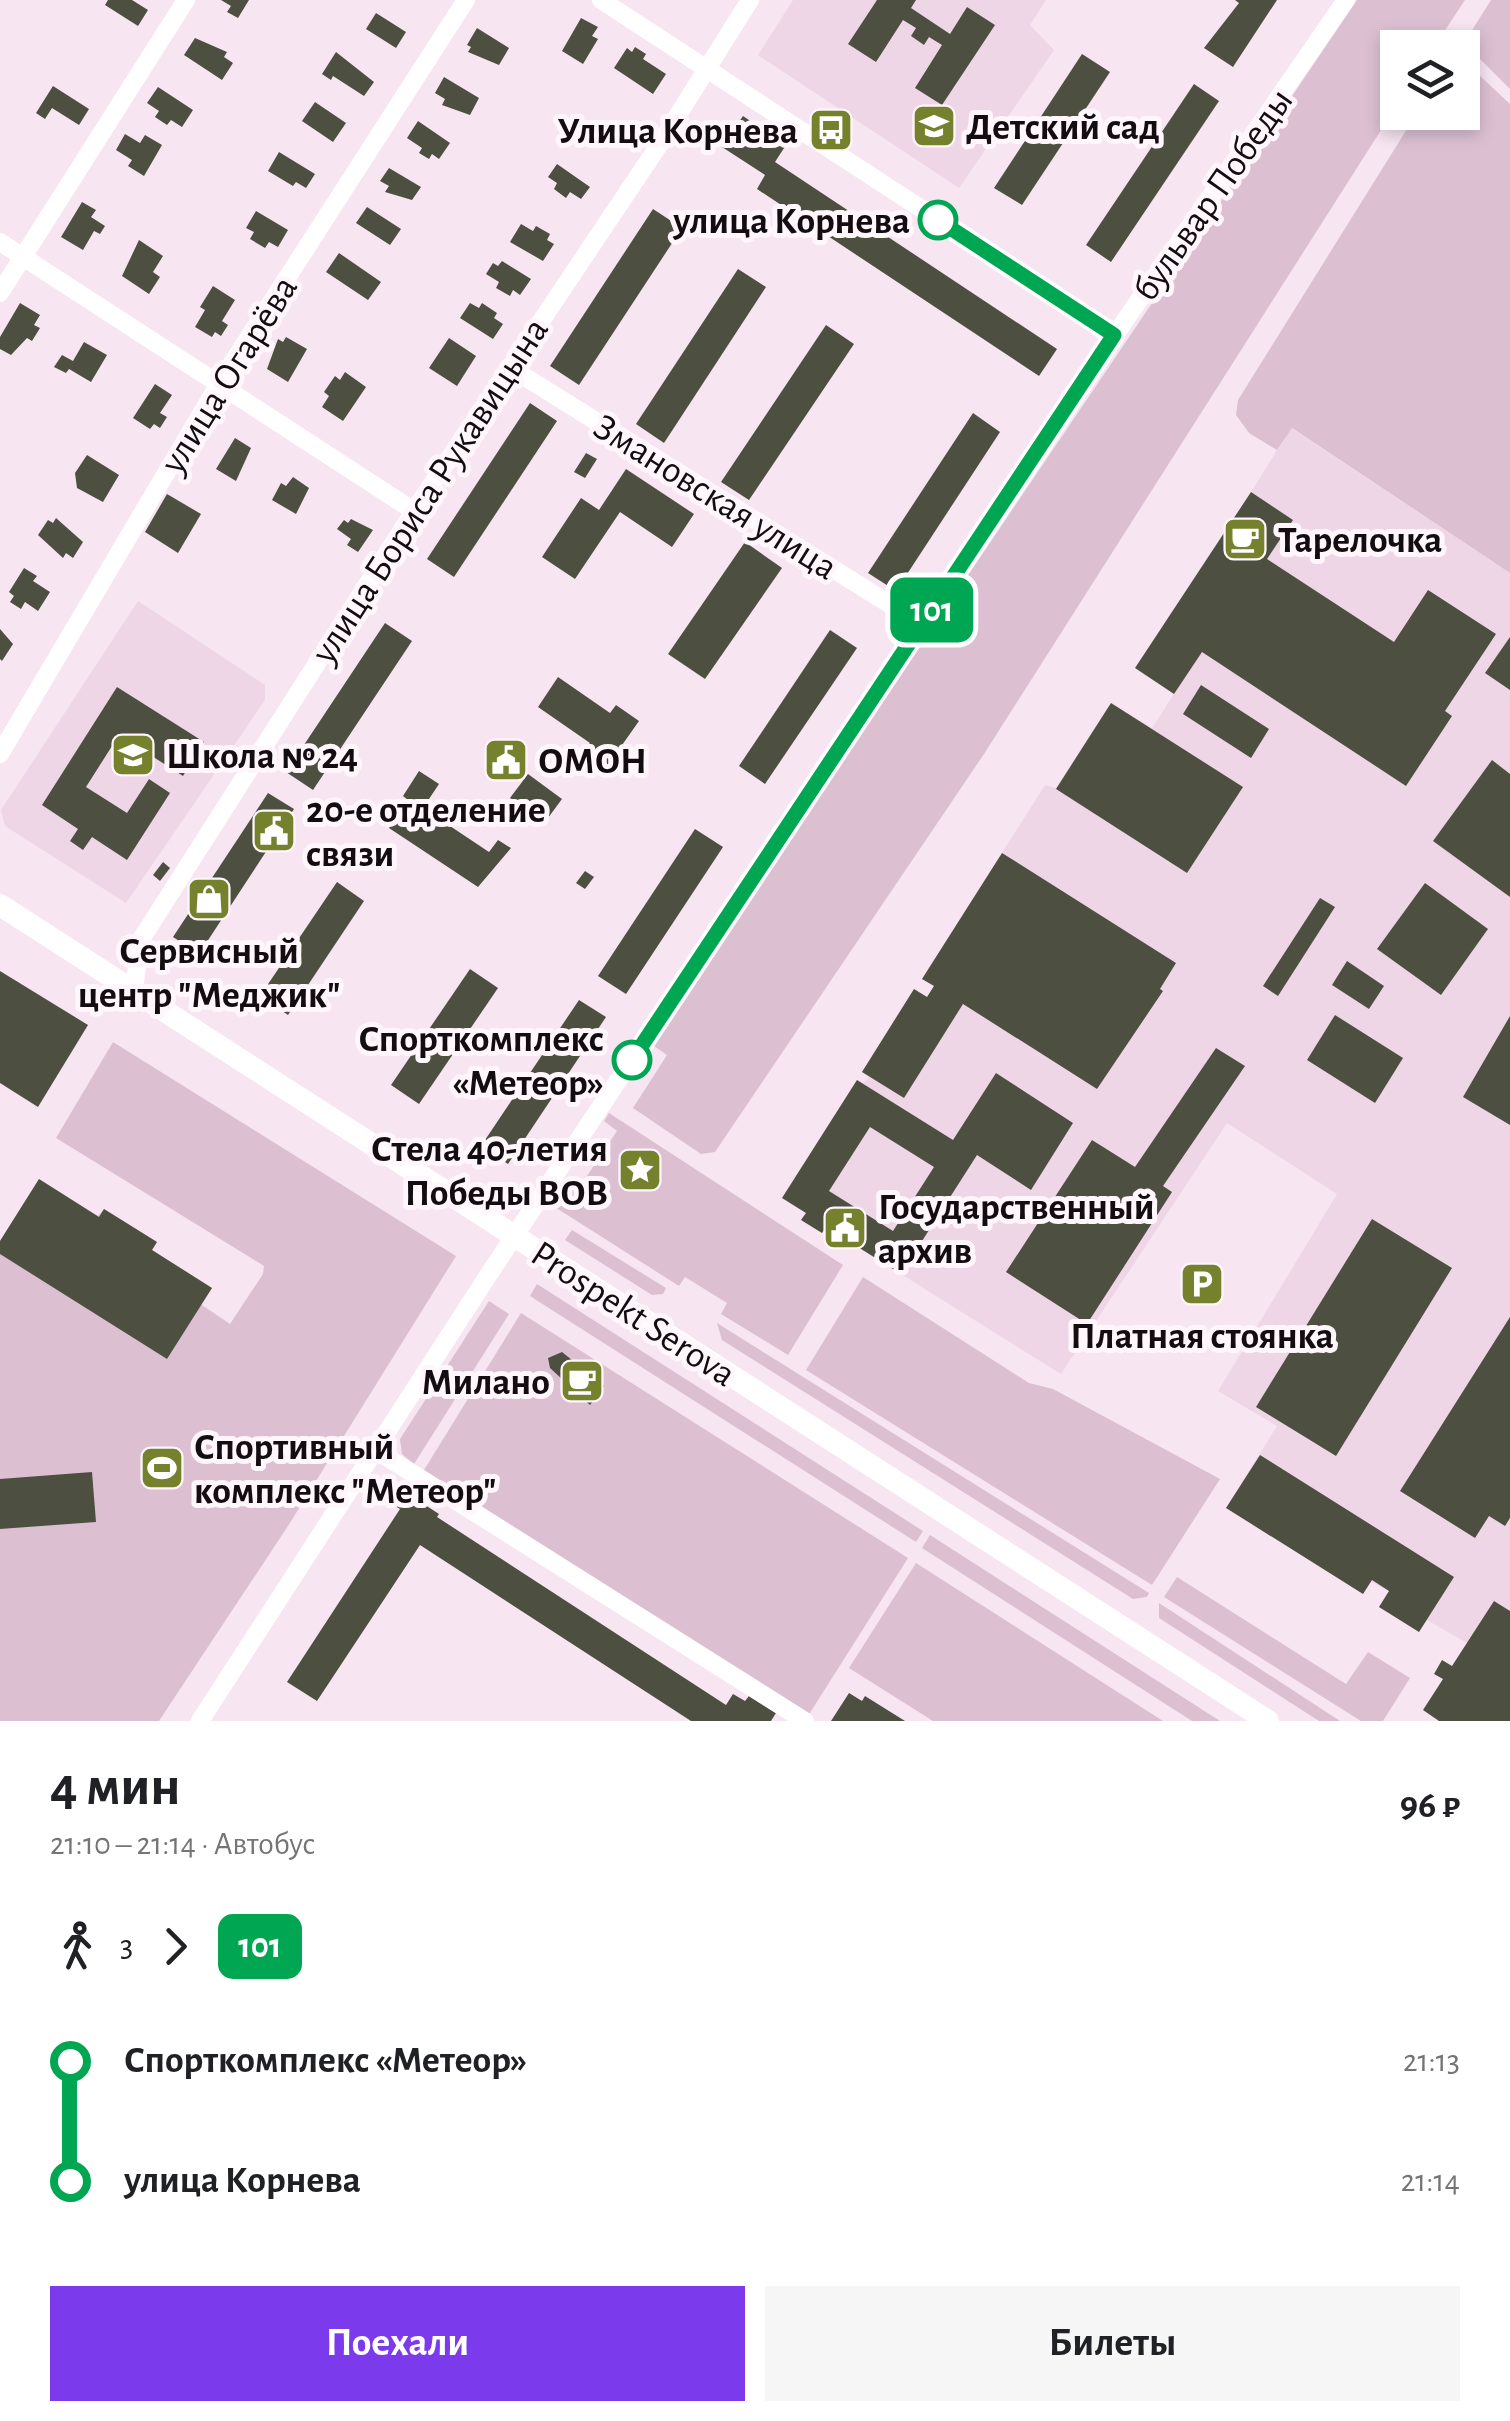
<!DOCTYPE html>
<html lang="ru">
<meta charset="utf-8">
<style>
body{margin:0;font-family:"Alegreya Sans",sans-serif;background:#f6f6f6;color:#202124;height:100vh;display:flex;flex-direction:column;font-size:38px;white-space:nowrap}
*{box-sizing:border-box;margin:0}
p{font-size:32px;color:#757577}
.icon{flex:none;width:55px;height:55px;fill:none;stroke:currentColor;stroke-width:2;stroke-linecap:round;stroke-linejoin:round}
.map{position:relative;height:1721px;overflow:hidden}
.panel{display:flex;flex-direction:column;background:#fff;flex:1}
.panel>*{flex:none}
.badge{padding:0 20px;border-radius:15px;font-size:35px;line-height:65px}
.controls{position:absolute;left:1380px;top:30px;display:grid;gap:20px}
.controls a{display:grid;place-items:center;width:100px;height:100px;border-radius:0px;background:#fff;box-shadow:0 5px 15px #0003;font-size:50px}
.map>.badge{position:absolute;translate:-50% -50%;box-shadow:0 0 0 5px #fff}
.legs{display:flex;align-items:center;gap:15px;height:110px;padding:0 50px;font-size:32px}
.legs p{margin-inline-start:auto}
.headline{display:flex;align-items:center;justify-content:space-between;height:170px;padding:0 50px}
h1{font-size:55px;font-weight:700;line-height:75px}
.cta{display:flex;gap:20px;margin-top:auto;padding:20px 50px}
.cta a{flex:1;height:115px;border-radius:0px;background:#7c3aed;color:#fff;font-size:40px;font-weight:700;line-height:115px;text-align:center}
.cta a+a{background:#f6f6f6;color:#202124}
ul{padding:0 50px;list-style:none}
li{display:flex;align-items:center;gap:35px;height:120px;font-size:38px}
li i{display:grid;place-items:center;width:15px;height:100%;margin:0 12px;background:currentColor}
li i::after{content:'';width:25px;height:25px;margin:-12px;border:8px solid;border-radius:50%;background:#fff}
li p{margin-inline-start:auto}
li:first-child i{background:linear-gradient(#0000 50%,currentColor 0)}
li:last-child i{background:linear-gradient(currentColor 50%,#0000 0)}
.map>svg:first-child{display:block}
</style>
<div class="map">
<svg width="1510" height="1721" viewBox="0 0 1510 1721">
<rect width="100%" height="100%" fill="#f7e5f1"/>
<g fill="#efd6e6">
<path d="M 793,0 L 1046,0 L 1030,25 L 1054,50 L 959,188 L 758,55 Z"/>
<path d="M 1291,428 L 1510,573 L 1510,1611 L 1467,1643 L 1427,1620 L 1419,1632 L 1379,1607 L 1389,1591 L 1226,1508 L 1277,1426 L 1218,1391 L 1337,1194 L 1227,1123 L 1061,1374 L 827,1228 L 822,1233 L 801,1220 L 805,1213 L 782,1198 L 857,1080 L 864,1083 L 869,1077 L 862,1072 L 914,989 L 927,997 L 934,986 L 922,979 L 1045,785 L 1056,788 L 1111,703 L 1152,728 L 1174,694 L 1251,492 Z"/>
<path d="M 138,601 L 265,685 L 265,700 L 126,903 L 5,826 L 1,810 Z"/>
</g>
<g fill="#dcc0d2">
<path d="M 1357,0 L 1465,0 L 1434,47 L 1398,48 L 1397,105 L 984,754 L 715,1152 L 701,1154 L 633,1108 L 667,1055 L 651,1044 Z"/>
<path d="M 1491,0 L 1510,0 L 1510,89 L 1464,43 Z"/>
<path d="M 1463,60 L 1510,104 L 1510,573 L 1292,428 L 1277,450 L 1249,433 L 1236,415 L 1238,400 L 1417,113 L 1462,112 Z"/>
<path d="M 113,1042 L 456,1256 L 288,1526 L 159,1721 L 0,1721 L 0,1241 L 39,1179 L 98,1216 L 104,1209 L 157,1242 L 152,1250 L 212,1288 L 199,1303 L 230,1324 L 263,1274 L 264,1266 L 56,1138 Z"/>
<path d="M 609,1113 L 843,1265 L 788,1355 L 721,1314 L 727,1303 L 685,1277 L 679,1286 L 550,1204 L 566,1180 L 579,1188 L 617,1131 L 604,1121 Z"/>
<path d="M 572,1230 L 666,1288 L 663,1294 L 652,1295 L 565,1240 Z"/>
<path d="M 863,1277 L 1029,1383 L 1053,1389 L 1220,1479 L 1152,1585 L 806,1370 Z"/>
<path d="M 537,1284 L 923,1531 L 916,1542 L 530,1296 Z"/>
<path d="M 489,1301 L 509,1314 L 414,1464 L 402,1454 L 400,1439 Z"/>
<path d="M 521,1313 L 908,1558 L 808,1716 L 424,1470 Z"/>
<path d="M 717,1323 L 1149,1593 L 1147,1597 L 1133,1599 L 722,1340 Z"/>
<path d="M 930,1535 L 1220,1721 L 1192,1721 L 922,1548 Z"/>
<path d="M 916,1563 L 1163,1721 L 933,1721 L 849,1668 Z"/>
<path d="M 1177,1577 L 1346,1684 L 1368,1652 L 1410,1678 L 1383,1721 L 1361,1721 L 1164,1597 Z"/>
<path d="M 1159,1603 L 1340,1721 L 1319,1721 L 1159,1618 Z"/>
</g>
<g fill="#4d5041" fill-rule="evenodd">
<path d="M 108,0 L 132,0 L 148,10 L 138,26 L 105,5 Z"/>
<path d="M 221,0 L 249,0 L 238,18 L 227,12 L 231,6 Z"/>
<path d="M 877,0 L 916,0 L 911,8 L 950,34 L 967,7 L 995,25 L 942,105 L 915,88 L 942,45 L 929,37 L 924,45 L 911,36 L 916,28 L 903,20 L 876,62 L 848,44 Z"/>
<path d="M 1235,0 L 1277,0 L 1233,67 L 1204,48 L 1239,3 Z"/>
<path d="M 376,13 L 406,32 L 396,48 L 366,29 Z"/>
<path d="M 581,18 L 598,27 L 592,36 L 598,39 L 583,64 L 562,51 Z"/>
<path d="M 477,28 L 509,48 L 499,65 L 468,52 L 471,47 L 467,45 Z"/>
<path d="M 195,38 L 227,52 L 224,57 L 233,63 L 222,80 L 184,55 Z"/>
<path d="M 635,47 L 646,54 L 643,59 L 666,74 L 653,94 L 614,68 L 627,48 L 632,52 Z"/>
<path d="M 336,52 L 374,82 L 364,96 L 333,76 L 331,80 L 322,74 Z"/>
<path d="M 1082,54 L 1110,72 L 1022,205 L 994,188 Z"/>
<path d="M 444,77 L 479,98 L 470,115 L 442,105 L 445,99 L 435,93 Z"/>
<path d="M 1194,84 L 1219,101 L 1111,262 L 1086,245 Z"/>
<path d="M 53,86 L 89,109 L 79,125 L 52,108 L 45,119 L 36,113 Z"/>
<path d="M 158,87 L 193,110 L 182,127 L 171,120 L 167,125 L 155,117 L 159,111 L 147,103 Z"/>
<path d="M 315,102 L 346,123 L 333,142 L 302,121 Z"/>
<path d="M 743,116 L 786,145 L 775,162 L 1057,349 L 1039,376 L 757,189 L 765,175 L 722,147 Z"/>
<path d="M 418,121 L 450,143 L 439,159 L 432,154 L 429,159 L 419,153 L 422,148 L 407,138 Z"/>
<path d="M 125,134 L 140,143 L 145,135 L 162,145 L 144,176 L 128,166 L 132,160 L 116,150 Z"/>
<path d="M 279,152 L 315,174 L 306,188 L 296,182 L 293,186 L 268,171 Z"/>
<path d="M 557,164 L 590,187 L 581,199 L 570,192 L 566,198 L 554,189 L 557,183 L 548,177 Z"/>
<path d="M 389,168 L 421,187 L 412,200 L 385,192 L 389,186 L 380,181 Z"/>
<path d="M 82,202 L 96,210 L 91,217 L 105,226 L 100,234 L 94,231 L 83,250 L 61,237 Z"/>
<path d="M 367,207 L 401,229 L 390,245 L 356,223 Z"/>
<path d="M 653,209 L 682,228 L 579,385 L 550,366 Z"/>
<path d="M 256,211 L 288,230 L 278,247 L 269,242 L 265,248 L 250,239 L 254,232 L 246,228 Z"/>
<path d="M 521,224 L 533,231 L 536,226 L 550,234 L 547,240 L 554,244 L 543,261 L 510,242 Z"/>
<path d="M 139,240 L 163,256 L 153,272 L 160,277 L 149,294 L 122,276 Z"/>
<path d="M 339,253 L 381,282 L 368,300 L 326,272 Z"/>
<path d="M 502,261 L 531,279 L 520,295 L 513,290 L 510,296 L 496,288 L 499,282 L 486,274 L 493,263 L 498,266 Z"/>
<path d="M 738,269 L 766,287 L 664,443 L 636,424 Z"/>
<path d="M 213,286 L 235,300 L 222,321 L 228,325 L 221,336 L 215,332 L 212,337 L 195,327 L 205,310 L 200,307 Z"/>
<path d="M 20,303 L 40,315 L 34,325 L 40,328 L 32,341 L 27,338 L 11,355 L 0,349 L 0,337 Z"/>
<path d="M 470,303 L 479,308 L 482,303 L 497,313 L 494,318 L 503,324 L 493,339 L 460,318 Z"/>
<path d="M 826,325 L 854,344 L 749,500 L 721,482 Z"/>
<path d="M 286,337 L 307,349 L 288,382 L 267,369 L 278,339 L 283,342 Z"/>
<path d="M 449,338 L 476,356 L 457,386 L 429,368 Z"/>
<path d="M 84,342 L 107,355 L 91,382 L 69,369 L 66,373 L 54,367 L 62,355 L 73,361 Z"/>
<path d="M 345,372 L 366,387 L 343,421 L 322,407 L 329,396 L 324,392 L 335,376 L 340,380 Z"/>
<path d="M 155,384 L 172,395 L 160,413 L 167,417 L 160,428 L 154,424 L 150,429 L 133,418 Z"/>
<path d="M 530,403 L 557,421 L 454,577 L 427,559 Z"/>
<path d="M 973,413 L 1000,432 L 896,591 L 868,573 Z"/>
<path d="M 235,438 L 251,448 L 236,481 L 216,469 Z"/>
<path d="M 586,453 L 597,459 L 585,478 L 574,472 Z"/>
<path d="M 87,455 L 119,475 L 103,502 L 77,488 L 75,473 Z"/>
<path d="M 626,469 L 694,514 L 672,547 L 620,512 L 575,579 L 542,557 L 581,498 L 599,510 Z"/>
<path d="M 293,477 L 309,488 L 296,514 L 272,500 L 281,483 L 286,486 Z"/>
<path d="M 1251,492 L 1293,520 L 1267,559 L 1394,642 L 1428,590 L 1496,634 L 1445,711 L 1452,716 L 1406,786 L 1202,652 L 1174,694 L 1135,668 Z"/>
<path d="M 167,494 L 201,514 L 178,553 L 145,532 Z"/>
<path d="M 56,518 L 83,542 L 73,558 L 66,553 L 63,558 L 38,535 L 48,520 L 53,523 Z"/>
<path d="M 351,519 L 373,530 L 358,552 L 347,545 L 351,539 L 337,529 L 344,520 L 348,523 Z"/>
<path d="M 745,542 L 782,568 L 705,679 L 668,654 Z"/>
<path d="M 24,568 L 37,576 L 33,581 L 50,592 L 38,611 L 25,602 L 21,609 L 10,602 L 14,596 L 9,592 Z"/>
<path d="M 385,623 L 412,641 L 313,790 L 286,772 Z"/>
<path d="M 0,629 L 13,644 L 2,661 L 0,659 Z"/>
<path d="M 830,630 L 857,648 L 765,784 L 739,766 Z"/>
<path d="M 1510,637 L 1510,690 L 1485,673 Z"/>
<path d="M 558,677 L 610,713 L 616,705 L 639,721 L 608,765 L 585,749 L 590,743 L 538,707 Z"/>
<path d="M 1201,685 L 1269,729 L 1251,758 L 1183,714 Z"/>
<path d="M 117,687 L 204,742 L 183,776 L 119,735 L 86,787 L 127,813 L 149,779 L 170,793 L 127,860 L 92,837 L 83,850 L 70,841 L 78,829 L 42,805 Z"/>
<path d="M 1111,703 L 1243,787 L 1187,873 L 1056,789 Z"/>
<path d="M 1492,760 L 1510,774 L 1510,897 L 1433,841 Z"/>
<path d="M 419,771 L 439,784 L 423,808 L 489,852 L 498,840 L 511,848 L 478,887 L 389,828 L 408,800 L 403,796 Z"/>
<path d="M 528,774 L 562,799 L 545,822 L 510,798 Z"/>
<path d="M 268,793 L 294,809 L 199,954 L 173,937 Z"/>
<path d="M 695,829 L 723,847 L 626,994 L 598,976 Z"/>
<path d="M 1002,853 L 1176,963 L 1160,989 L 1163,991 L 1097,1089 L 963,1004 L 904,1098 L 862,1072 L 914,989 L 927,997 L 934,986 L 922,979 Z"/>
<path d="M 163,862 L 170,868 L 160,881 L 153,875 Z"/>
<path d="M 585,871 L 594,877 L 585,889 L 576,883 Z"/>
<path d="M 337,882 L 364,901 L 288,1015 L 260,996 Z"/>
<path d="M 1425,883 L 1488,929 L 1441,995 L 1377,949 Z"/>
<path d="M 1320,898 L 1335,907 L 1278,996 L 1263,986 Z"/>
<path d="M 1347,961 L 1384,986 L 1369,1009 L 1332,985 Z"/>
<path d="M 470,969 L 498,988 L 419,1104 L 391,1085 Z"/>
<path d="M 0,971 L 88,1025 L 38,1107 L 0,1083 Z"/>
<path d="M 579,1000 L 606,1017 L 508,1164 L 481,1146 Z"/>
<path d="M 1335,1015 L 1403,1058 L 1375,1103 L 1307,1060 Z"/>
<path d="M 1510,1016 L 1510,1125 L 1463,1097 Z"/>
<path d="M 1216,1048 L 1245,1066 L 1163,1186 L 1172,1192 L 1087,1324 L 1006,1272 L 1092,1140 L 1135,1167 Z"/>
<path d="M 996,1073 L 1073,1123 L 1031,1190 L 977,1155 L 901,1274 L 826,1227 L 822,1233 L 801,1220 L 806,1213 L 782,1198 L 857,1080 L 953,1140 ZM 870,1127 L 934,1167 L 893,1231 L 829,1191 Z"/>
<path d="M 39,1179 L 99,1217 L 104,1209 L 157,1242 L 152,1250 L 212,1288 L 167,1359 L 0,1254 L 0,1241 Z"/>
<path d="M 1372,1219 L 1452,1268 L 1336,1456 L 1256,1407 Z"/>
<path d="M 1510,1317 L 1510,1518 L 1505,1526 L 1489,1516 L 1475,1538 L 1400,1491 Z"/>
<path d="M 562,1352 L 604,1386 L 590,1405 L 550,1368 L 548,1358 Z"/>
<path d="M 1260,1455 L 1454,1577 L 1419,1632 L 1379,1607 L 1389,1591 L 1372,1580 L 1363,1594 L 1226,1508 Z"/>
<path d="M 92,1472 L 96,1522 L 0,1529 L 0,1479 Z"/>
<path d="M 396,1486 L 439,1514 L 437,1517 L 726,1705 L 733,1694 L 745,1701 L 749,1696 L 776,1713 L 771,1721 L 691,1721 L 420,1545 L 317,1701 L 287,1682 L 400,1509 L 386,1500 Z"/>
<path d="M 1494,1601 L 1510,1611 L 1510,1721 L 1439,1721 L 1423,1710 L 1443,1679 L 1434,1674 L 1442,1660 L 1452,1666 Z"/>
<path d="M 849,1693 L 862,1701 L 865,1696 L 905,1721 L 831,1721 Z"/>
</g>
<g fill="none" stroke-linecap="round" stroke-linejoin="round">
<g stroke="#fff" stroke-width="18">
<path d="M 601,0 L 1115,335"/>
<path d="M 0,242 L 414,511"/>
<path d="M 0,293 L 186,0"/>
<path d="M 509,367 L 923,625"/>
<path d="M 0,754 L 220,382 L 466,0"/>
<path d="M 134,991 L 140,941 L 414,511 L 661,142 L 750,0"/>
<path d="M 377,1451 L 805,1721"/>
<path d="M 200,1721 L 489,1274 L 1115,335 L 1346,0"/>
</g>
<path stroke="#fff" stroke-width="22" d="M 0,905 L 1268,1721"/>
</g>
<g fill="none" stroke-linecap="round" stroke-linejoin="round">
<defs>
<path id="line-1" d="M 632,1060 L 1114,335 L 938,220"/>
</defs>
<use href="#line-1" stroke="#fff" stroke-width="22"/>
<use href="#line-1" stroke="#00a651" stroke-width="15"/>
</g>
<defs>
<symbol id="school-square" viewBox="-11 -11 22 22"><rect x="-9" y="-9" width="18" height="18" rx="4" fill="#76812e" stroke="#fef6fb"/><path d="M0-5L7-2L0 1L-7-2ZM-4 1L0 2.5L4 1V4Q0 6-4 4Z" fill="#fff"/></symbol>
<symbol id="bus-square" viewBox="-11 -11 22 22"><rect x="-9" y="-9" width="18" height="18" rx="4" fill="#76812e" stroke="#fef6fb"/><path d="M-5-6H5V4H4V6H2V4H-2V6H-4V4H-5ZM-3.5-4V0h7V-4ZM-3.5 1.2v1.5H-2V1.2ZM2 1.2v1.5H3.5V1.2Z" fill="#fff"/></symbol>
<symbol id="cafe-square" viewBox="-11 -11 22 22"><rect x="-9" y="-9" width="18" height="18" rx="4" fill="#76812e" stroke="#fef6fb"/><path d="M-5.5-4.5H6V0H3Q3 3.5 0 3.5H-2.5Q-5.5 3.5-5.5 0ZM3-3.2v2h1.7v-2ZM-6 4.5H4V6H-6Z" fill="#fff"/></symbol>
<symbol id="civic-square" viewBox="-11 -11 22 22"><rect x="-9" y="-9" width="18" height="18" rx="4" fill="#76812e" stroke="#fef6fb"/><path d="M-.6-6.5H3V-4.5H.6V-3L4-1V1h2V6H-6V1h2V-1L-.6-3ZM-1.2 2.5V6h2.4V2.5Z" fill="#fff"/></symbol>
<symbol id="shop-square" viewBox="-11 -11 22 22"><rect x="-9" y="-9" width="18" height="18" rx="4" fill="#76812e" stroke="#fef6fb"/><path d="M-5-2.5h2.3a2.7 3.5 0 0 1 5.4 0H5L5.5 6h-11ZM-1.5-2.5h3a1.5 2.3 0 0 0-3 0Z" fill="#fff"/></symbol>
<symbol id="sight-square" viewBox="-11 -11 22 22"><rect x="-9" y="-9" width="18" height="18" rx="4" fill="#76812e" stroke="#fef6fb"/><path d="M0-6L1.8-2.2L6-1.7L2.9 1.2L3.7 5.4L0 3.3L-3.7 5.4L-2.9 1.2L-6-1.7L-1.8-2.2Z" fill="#fff"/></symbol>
<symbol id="parking-square" viewBox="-11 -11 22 22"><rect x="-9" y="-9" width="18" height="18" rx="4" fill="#76812e" stroke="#fef6fb"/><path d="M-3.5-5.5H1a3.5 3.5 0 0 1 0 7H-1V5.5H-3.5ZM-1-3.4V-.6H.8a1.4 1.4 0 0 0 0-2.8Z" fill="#fff"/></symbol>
<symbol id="stadium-square" viewBox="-11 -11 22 22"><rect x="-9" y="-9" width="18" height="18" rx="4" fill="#76812e" stroke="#fef6fb"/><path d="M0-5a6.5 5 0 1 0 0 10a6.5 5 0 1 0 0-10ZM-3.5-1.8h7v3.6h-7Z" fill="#fff"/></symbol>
</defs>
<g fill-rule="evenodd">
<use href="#school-square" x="909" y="101" width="50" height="50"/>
<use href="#bus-square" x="806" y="105" width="50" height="50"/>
<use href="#cafe-square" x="1220" y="514" width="50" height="50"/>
<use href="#school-square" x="108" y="730" width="50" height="50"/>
<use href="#civic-square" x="481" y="735" width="50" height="50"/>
<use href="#civic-square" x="249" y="806" width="50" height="50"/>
<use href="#shop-square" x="184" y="874" width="50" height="50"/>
<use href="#sight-square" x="615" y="1145" width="50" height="50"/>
<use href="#civic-square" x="820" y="1203" width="50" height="50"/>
<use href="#parking-square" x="1177" y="1259" width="50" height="50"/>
<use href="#cafe-square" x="557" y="1356" width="50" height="50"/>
<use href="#stadium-square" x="137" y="1443" width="50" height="50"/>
</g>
<g fill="#fff" stroke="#00a651" stroke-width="5">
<circle cx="938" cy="220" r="18"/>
<circle cx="632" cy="1060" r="18"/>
</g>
<g text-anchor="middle" stroke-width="10" stroke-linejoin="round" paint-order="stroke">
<g font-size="38" font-weight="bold" fill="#130d11" stroke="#fef6fb" text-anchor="start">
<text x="966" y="139">Детский сад</text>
<text x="798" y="143" text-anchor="end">Улица Корнева</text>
<text x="1278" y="552">Тарелочка</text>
<text x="166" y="768">Школа № 24</text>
<text x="538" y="773">ОМОН</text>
<text x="306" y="822">20-е отделение<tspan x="306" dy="44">связи</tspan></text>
<text x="209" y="963" text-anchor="middle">Сервисный<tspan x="209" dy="44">центр "Меджик"</tspan></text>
<text x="608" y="1161" text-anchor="end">Стела 40-летия<tspan x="608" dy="44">Победы ВОВ</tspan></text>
<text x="878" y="1219">Государственный<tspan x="878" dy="44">архив</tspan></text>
<text x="1202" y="1348" text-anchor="middle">Платная стоянка</text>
<text x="550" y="1394" text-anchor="end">Милано</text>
<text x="194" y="1459">Спортивный<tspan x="194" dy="44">комплекс "Метеор"</tspan></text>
</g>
<g font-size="38" fill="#130d11" stroke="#fef6fb">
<text transform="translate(1212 194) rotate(-55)" y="13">бульвар Победы</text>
<text transform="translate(228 374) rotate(-58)" y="13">улица Огарёва</text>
<text transform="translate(429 490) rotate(-57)" y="13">улица Бориса Рукавицына</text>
<text transform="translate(716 496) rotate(32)" y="13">Змановская улица</text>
<text transform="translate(634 1313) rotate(33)" y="13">Prospekt Serova</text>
</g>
<g font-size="38" font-weight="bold" fill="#130d11" stroke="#fef6fb" text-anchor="end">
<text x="910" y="233">улица Корнева</text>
<text x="604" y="1051">Спорткомплекс<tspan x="604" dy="44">«Метеор»</tspan></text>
</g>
</g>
</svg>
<div class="controls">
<a><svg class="icon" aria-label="layers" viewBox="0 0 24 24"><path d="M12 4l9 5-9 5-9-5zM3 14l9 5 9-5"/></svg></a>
</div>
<b class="badge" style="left:932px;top:610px;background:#00a651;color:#fff">101</b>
</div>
<section class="panel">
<div class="headline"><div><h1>4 мин</h1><p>21:10 – 21:14 · Автобус</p></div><b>96 ₽</b></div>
<div class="legs"><svg class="icon" aria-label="walk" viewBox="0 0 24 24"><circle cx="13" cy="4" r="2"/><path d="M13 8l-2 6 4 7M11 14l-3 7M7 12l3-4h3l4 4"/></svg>3<svg class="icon" aria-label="forward" viewBox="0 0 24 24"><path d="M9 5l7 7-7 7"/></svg><b class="badge" style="background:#00a651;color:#fff">101</b></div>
<ul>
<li><i style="color:#00a651"></i><b>Спорткомплекс «Метеор»</b><p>21:13</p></li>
<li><i style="color:#00a651"></i><b>улица Корнева</b><p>21:14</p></li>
</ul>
<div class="cta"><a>Поехали</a><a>Билеты</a></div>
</section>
